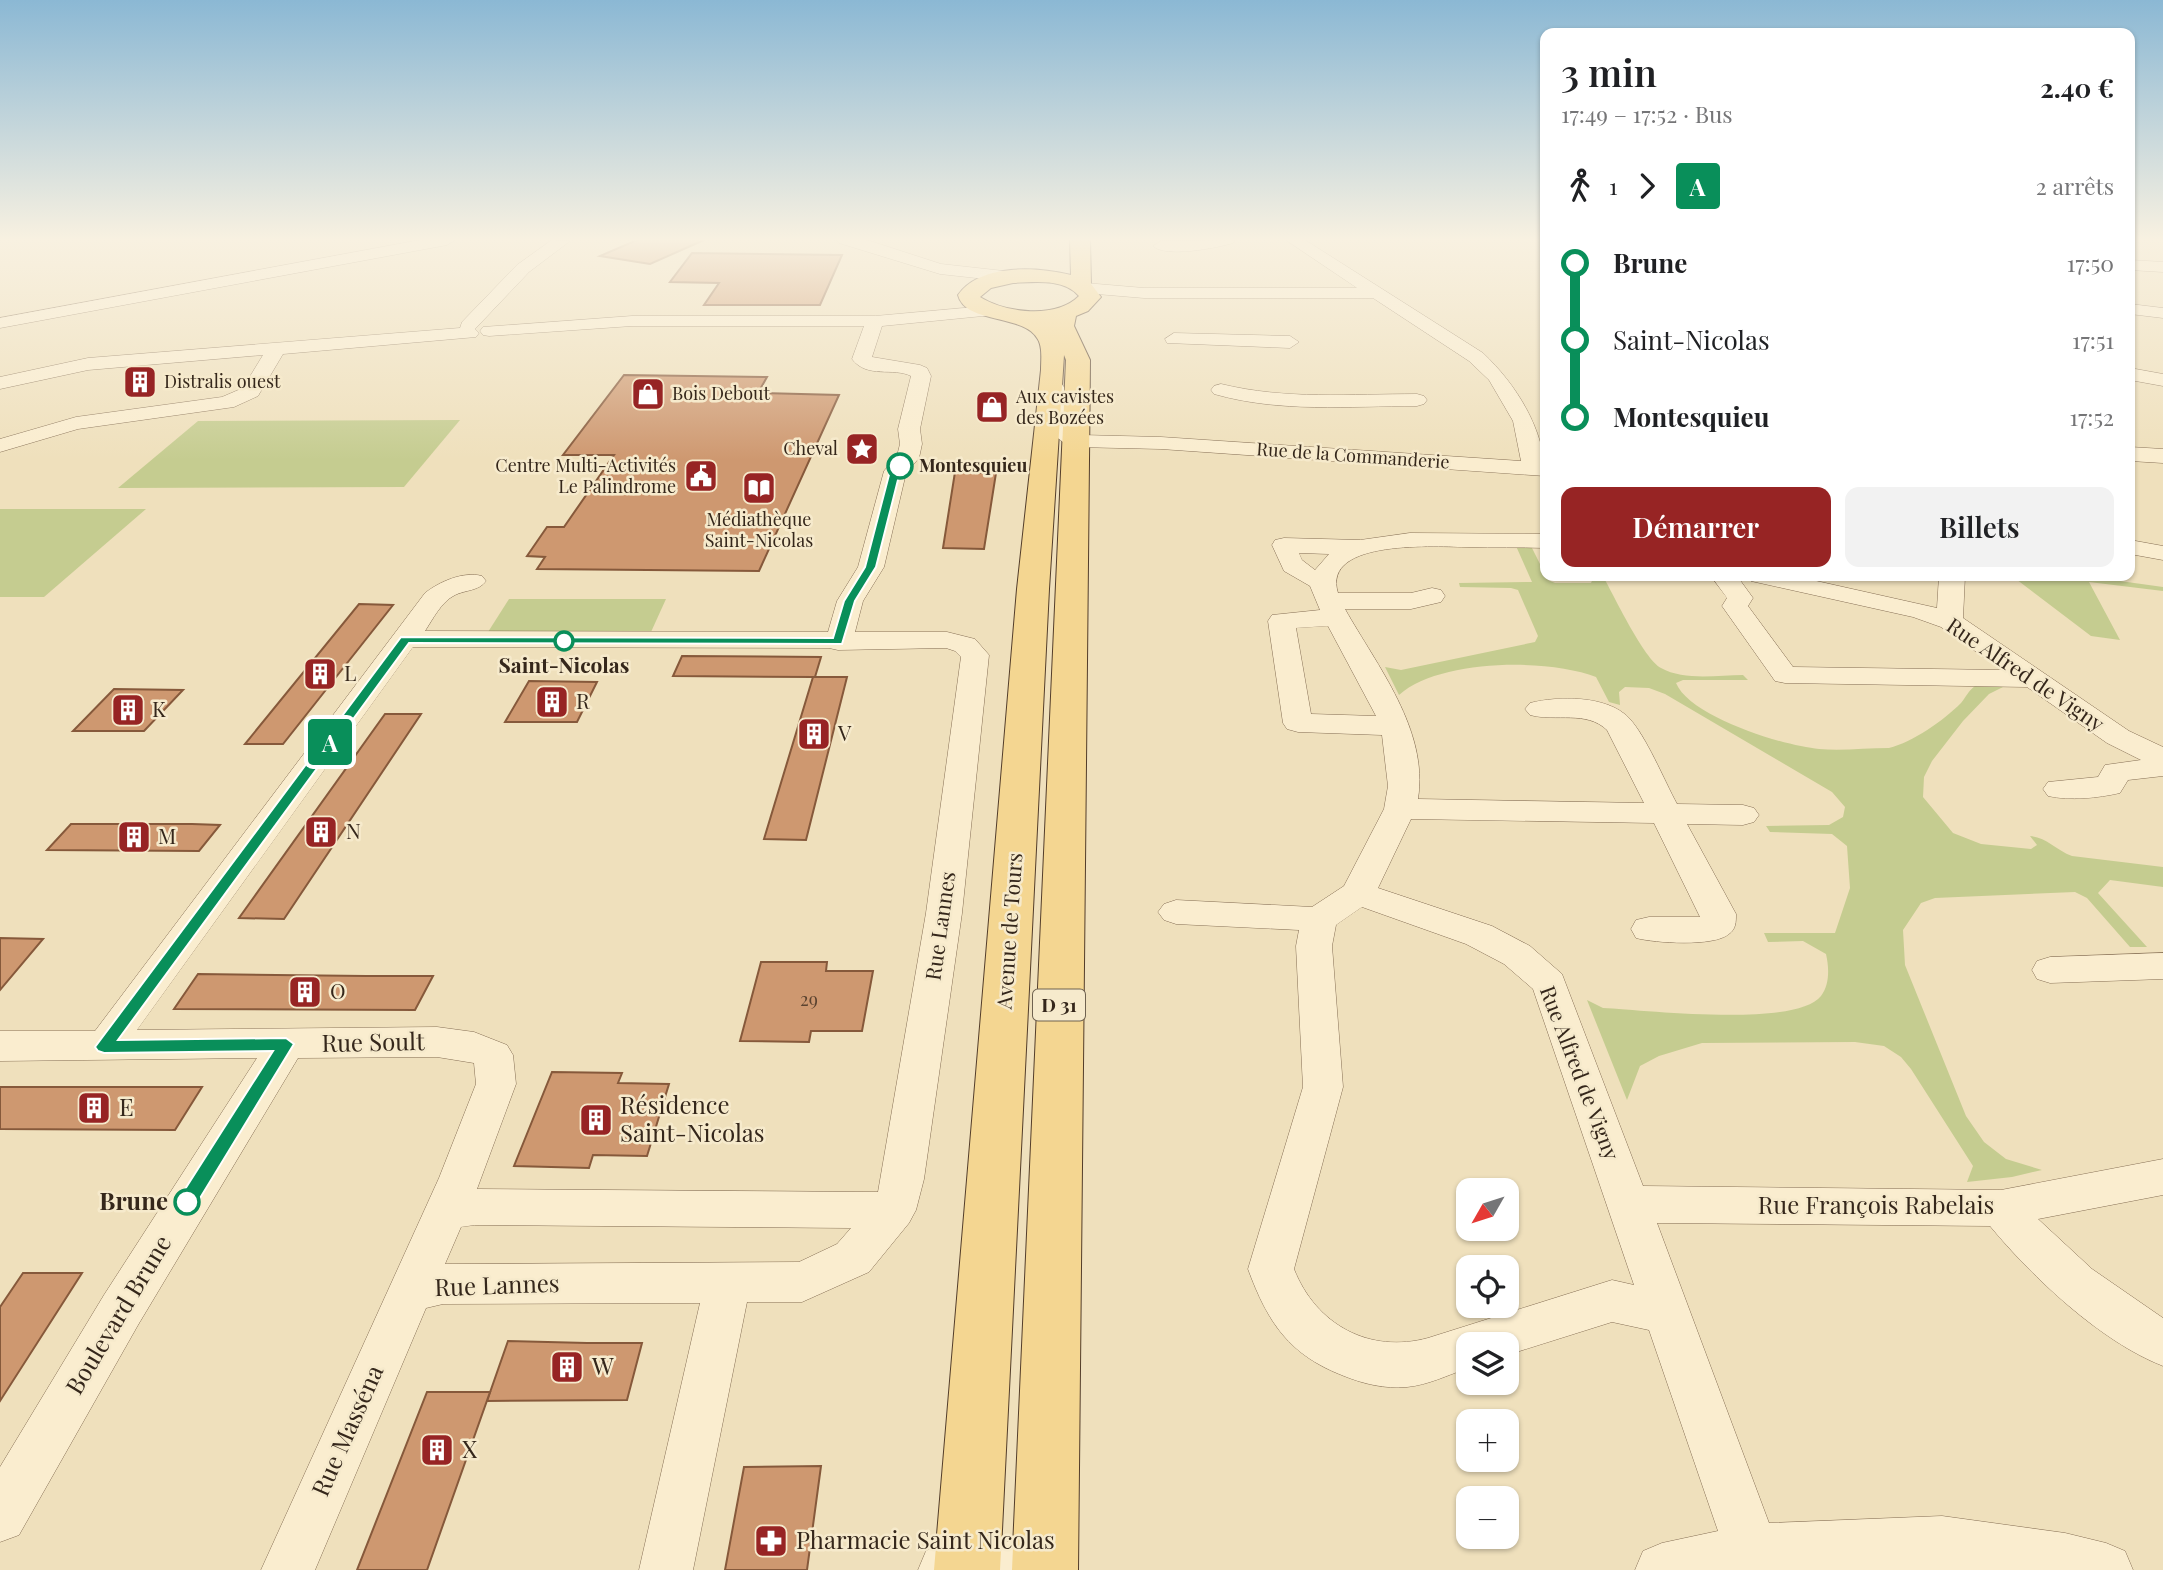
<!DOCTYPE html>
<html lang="fr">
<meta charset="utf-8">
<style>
body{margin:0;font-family:"Playfair Display",serif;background:#f2f2f2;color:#202124;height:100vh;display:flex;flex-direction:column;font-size:26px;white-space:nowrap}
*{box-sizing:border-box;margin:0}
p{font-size:23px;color:#757577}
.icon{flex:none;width:38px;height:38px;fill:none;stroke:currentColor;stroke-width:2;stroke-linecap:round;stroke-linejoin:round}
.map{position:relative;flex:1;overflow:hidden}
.panel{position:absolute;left:1540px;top:28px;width:595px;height:553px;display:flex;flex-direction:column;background:#fff;border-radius:14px;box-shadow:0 2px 5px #0004}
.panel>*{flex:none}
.badge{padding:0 14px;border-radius:5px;font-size:24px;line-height:46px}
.needle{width:46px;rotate:231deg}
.buttons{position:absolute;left:1456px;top:1178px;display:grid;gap:14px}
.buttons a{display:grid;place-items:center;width:63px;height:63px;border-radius:14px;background:#fff;box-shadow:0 2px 5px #0004;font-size:35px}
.map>.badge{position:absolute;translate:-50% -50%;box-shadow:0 0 0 4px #fff}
.legs{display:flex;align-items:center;gap:10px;height:77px;padding:0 21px;font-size:23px}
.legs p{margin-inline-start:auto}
.headline{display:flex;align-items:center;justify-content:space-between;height:119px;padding:0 21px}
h1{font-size:38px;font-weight:600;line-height:52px}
.cta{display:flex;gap:14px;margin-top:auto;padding:14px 21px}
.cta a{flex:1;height:80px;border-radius:14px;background:#972424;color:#fff;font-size:28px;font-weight:600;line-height:80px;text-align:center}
.cta a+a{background:#f2f2f2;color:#202124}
ul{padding:0 21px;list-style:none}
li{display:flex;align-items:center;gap:24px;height:77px;font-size:26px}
li i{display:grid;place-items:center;width:10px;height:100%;margin:0 9px;background:currentColor}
li i::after{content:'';width:18px;height:18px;margin:-9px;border:5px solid;border-radius:50%;background:#fff}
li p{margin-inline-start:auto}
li:first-child i{background:linear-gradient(#0000 50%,currentColor 0)}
li:last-child i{background:linear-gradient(currentColor 50%,#0000 0)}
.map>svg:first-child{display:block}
</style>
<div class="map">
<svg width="2163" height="1570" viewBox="0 0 2163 1570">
<rect width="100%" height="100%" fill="#efe0bc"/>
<g fill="#c5cc90">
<path d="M 460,420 L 404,487 L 118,488 L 198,421 Z"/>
<path d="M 0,509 L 146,509 L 44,597 L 0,597 Z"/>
<path d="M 1516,546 L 1531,546 L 1548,580 L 1555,583 L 1591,583 L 1594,576 L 1603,576 C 1614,596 1644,659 1661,668 C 1684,681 1718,675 1743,675 L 1748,680 L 1683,680 L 1676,683 C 1690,717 1784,746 1819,749 C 1842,751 1866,748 1889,748 C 1913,742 1943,721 1961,703 C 1966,697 1968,691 1975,686 L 2003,687 L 1989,694 L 1963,721 L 1932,761 L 1924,777 L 1923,797 L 1953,833 L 1981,844 L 2031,849 L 2037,845 L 2030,836 C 2046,837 2056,850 2072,856 L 2163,867 L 2163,887 L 2110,880 L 2098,893 L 2147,947 L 2130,947 L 2087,898 L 2075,892 L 1935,898 L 1921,903 L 1903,930 L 1905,965 L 1966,1116 L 1984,1142 L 2006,1159 L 2042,1170 L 2012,1177 L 1967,1182 L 1973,1166 L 1911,1069 L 1901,1057 L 1884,1046 L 1855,1042 L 1702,1043 L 1659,1056 L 1640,1066 L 1627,1100 L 1587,1000 L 1603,1008 C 1645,1010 1796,1028 1821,996 C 1830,984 1829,967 1826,954 L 1803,941 L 1768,942 L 1764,933 L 1835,933 L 1850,888 L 1847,846 L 1832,834 L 1770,832 L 1766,826 L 1829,825 L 1843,817 L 1845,807 L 1832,792 L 1665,694 L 1649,688 L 1625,687 L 1619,692 L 1620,705 L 1609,702 L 1596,677 C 1548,658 1439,659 1399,695 L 1385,667 L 1401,670 L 1535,642 L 1538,636 L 1518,590 L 1511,588 L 1460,587 L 1459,583 L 1532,582 Z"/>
<path d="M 2012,576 L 2084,576 L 2163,587 L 2163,591 L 2089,582 L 2120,640 L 2091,636 Z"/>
<path d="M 509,599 L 666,599 L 651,632 L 488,632 Z"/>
</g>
<g fill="#ce9870" stroke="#86593b" stroke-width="2">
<path d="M 637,240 L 704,240 L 650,264 L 600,256 Z"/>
<path d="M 692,253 L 842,255 L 820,305 L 704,305 L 719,283 L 670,282 Z"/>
<path d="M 624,375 L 767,377 L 758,393 L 839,395 L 759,571 L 537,569 L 545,557 L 527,556 L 547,527 L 564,527 L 614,455 L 563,455 Z"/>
<path d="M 955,472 L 996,473 L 984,549 L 943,548 Z"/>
<path d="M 359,604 L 393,605 L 283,744 L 245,744 Z"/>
<path d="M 682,656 L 821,657 L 815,677 L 847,677 L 806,840 L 764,839 L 813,677 L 673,676 Z"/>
<path d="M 529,681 L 597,682 L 577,722 L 505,722 Z"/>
<path d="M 114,689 L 183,690 L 144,731 L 73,731 Z"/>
<path d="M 385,714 L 421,714 L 284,919 L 239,918 Z"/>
<path d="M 71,824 L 192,824 L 220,825 L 199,851 L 47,850 Z"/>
<path d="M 0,938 L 43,939 L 0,990 Z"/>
<path d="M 761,962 L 827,962 L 826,971 L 873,971 L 862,1031 L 811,1031 L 809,1042 L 740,1041 Z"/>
<path d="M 198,974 L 366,976 L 433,976 L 415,1010 L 174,1009 Z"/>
<path d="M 552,1072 L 622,1073 L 618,1083 L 669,1084 L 647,1156 L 593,1155 L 589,1168 L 514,1166 Z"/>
<path d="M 0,1087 L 202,1087 L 175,1130 L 0,1129 Z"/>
<path d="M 23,1273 L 82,1273 L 0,1401 L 0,1307 Z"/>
<path d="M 508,1341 L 587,1343 L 642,1343 L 627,1400 L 487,1401 Z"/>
<path d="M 427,1392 L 490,1392 L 427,1570 L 357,1570 Z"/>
<path d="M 821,1466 L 807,1570 L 725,1570 L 744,1467 Z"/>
</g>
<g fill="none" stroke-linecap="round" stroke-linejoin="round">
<defs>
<g id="minor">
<path d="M 420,240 L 455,240 L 447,245 L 0,328 L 0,318 Z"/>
<path d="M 552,240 L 570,241 L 529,272 L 475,329 L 479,333 L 476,337 L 283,354 L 258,396 L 234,407 L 78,429 L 0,452 L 0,439 L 76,417 L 222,397 L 243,388 L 263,355 L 88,370 L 0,389 L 0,377 L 88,358 L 460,328 L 462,322 L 517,265 Z"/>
<path d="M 837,240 L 867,240 L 941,264 L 1013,272 L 1021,277 L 1013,282 L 940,274 L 839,243 Z"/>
<path d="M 1235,240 L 1233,243 C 1216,248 1166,258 1153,246 L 1161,241 Z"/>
<path d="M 1286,240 L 1305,240 L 1483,353 C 1516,384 1545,430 1545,476 L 1161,449 L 1076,447 L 1068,446 L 1049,431 L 1046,423 L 1044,387 L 1047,383 L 1061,383 L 1064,387 L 1066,423 L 1081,435 L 1161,437 L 1521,461 L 1513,421 L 1489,380 L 1469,361 L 1373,298 L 1144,298 L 1085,293 L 1076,288 L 1085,283 L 1144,288 L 1357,288 Z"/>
<path d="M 2130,260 L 2163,262 L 2163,272 L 2130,270 Z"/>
<path d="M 2130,304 L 2163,308 L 2163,318 L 2130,314 Z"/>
<path d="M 987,306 L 996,311 L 993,315 L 882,326 L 872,357 L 920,365 L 927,368 L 931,376 L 920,429 L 922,444 L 919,458 L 906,473 L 884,567 L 863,601 L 855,632 L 947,632 L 975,639 L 989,655 L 962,913 L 924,1179 L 916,1210 L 909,1223 L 869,1272 L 802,1302 L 747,1302 L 693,1570 L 639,1570 L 700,1303 L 443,1304 L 426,1308 L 315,1570 L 261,1570 L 439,1178 L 476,1084 L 474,1063 L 437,1057 L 298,1058 L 138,1325 L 19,1535 L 0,1542 L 0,1467 L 104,1295 L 257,1058 L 0,1061 L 0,1031 L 95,1031 L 425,593 C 439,582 463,571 482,576 L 486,581 C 479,591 465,590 455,595 C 441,602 433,619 425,631 L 828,632 L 837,601 L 858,567 L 884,471 L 897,456 L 900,444 L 898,429 L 911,376 C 893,367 867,379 852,359 L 864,326 L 632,326 L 489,336 L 483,335 L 480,331 L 483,327 L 632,316 L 875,316 ZM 413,647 L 829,648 L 838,650 L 946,648 L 955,651 L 961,657 L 926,913 L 878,1192 L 477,1189 L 516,1084 L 513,1055 L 507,1045 L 474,1032 L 437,1027 L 137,1030 ZM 475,1225 L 851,1228 L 837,1244 L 799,1262 L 445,1264 L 461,1227 Z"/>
<path d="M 1174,333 L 1290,336 L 1299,342 L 1290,348 L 1167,343 L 1165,339 Z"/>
<path d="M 2130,368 L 2163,374 L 2163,386 L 2130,380 Z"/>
<path d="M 1221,384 C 1286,400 1351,394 1417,394 L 1424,396 L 1427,400 L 1424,404 L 1417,406 C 1348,406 1281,413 1214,394 L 1211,390 L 1214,386 Z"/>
<path d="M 2130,447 L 2163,449 L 2163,463 L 2130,461 Z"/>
<path d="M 1410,533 L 1545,534 L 1545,548 C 1519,547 1494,548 1468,547 C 1439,547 1321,538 1338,593 L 1411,593 L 1432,588 L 1441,590 L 1445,596 L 1441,602 L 1411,609 L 1345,609 C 1377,666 1429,730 1418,799 L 1644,803 L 1607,730 C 1586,710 1556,722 1530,715 L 1525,709 L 1530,703 C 1558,696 1607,695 1629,718 C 1646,736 1664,780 1677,804 L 1743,805 L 1754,808 L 1759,815 L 1754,822 L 1743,825 L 1687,824 L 1736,914 C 1736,922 1736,929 1729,934 C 1714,947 1655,943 1636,938 L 1631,929 L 1636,920 L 1649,917 L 1700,917 L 1654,823 L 1411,819 L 1378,888 L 1492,926 L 1530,946 L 1562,974 L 1643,1186 L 2001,1190 L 2163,1159 L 2163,1195 L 2038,1219 L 2092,1269 L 2163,1318 L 2163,1366 C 2101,1342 2032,1277 1990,1226 L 1657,1223 L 1769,1523 L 1942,1516 L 2065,1533 L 2106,1543 L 2125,1551 L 2133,1570 L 1635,1570 L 1643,1551 L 1662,1543 L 1718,1531 L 1649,1330 L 1612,1322 L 1507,1355 L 1507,1344 L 1468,1344 L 1468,1368 C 1448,1375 1428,1385 1407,1387 C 1385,1389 1364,1384 1344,1376 C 1289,1355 1268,1323 1248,1269 L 1303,1087 L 1296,946 L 1299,930 L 1176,924 L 1164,920 L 1158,912 L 1164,904 L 1176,900 L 1312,907 L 1344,886 L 1384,809 L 1388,786 L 1382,735 L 1298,732 L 1287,729 L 1283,723 L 1268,621 L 1272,615 L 1320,610 L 1310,586 L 1284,571 L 1272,545 L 1275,540 L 1284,538 L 1360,540 ZM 1299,553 L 1329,554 L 1315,570 L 1302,560 ZM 1328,626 L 1376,716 L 1311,714 L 1296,628 ZM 1362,907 L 1466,944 L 1504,964 L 1533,989 L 1634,1285 L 1612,1280 L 1428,1338 C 1370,1354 1316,1325 1294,1269 L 1343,1087 L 1332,946 L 1336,925 Z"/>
<path d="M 2130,540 L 2163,546 L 2163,560 L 2130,554 Z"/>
<path d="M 1711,576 L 1737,576 L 1753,598 L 1748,606 L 1793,667 L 2002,670 L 1941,627 L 1913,617 L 1751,581 L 1747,576 L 1794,576 L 1937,608 L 1939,576 L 1965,576 L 1963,618 L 2129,731 L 2163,747 L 2163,776 L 2128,780 L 2120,793 C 2098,798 2070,801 2048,796 L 2043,789 L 2048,782 L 2098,777 L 2105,765 L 2141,760 L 2107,743 L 2027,687 L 1785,683 L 1775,681 L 1722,606 L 1727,598 Z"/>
<path d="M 2163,953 L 2163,979 L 2050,983 L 2037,979 L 2032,970 L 2037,961 L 2050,957 Z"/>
<path d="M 967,1533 L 1015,1543 L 1034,1551 L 1042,1570 L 918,1570 L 926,1551 Z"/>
</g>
<path id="major" d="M 1070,240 L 1090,240 L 1091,284 L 1101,297 L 1088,311 L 1076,316 L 1074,326 L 1090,360 L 1078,1570 L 1012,1570 L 1066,360 L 1064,355 L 1049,589 L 1000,1570 L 934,1570 L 1017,589 L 1041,370 C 1041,360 1043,346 1037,338 C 1023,314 965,324 958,295 C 981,263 1037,267 1071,275 ZM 1013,283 C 1034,282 1064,278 1079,296 C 1056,319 1006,313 980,297 L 991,288 Z"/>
</defs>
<use href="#minor" stroke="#866f55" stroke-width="1"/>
<use href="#major" stroke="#533d2a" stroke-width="2"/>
<use href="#minor" fill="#faedcf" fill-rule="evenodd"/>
<use href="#major" fill="#f4d691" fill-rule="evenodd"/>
</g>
<linearGradient id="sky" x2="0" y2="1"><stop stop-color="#8bb8d4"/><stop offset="0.52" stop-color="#f8f1e1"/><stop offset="1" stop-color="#f8f1e1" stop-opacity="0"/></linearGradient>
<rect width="2163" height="460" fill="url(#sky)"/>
<path fill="#098f5a" stroke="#fff" stroke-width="2" d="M 896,464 L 905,466 L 900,472 L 876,567 L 855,601 L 842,644 L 409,643 L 118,1040 L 286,1038 L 294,1044 L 194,1208 L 187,1210 L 180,1208 L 177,1202 L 180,1197 L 273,1051 L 104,1053 L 98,1051 L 95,1047 L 401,637 L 833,638 L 844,601 L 865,567 L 890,471 Z"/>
<defs>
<symbol id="building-square" viewBox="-11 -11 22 22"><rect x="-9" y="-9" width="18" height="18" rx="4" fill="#972424" stroke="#f6eacc"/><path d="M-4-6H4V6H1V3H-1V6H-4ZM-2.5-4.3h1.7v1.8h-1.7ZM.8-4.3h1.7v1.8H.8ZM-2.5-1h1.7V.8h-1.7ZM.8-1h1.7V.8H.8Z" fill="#fff"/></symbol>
<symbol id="shop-square" viewBox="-11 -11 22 22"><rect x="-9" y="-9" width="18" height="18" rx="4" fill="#972424" stroke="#f6eacc"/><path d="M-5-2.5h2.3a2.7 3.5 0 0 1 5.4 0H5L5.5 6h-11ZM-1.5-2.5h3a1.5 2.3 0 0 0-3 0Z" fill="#fff"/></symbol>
<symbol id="sight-square" viewBox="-11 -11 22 22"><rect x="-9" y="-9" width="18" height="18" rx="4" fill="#972424" stroke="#f6eacc"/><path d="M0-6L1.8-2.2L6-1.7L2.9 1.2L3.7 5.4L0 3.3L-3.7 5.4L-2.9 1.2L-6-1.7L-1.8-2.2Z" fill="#fff"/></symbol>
<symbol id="civic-square" viewBox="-11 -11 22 22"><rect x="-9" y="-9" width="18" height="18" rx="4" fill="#972424" stroke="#f6eacc"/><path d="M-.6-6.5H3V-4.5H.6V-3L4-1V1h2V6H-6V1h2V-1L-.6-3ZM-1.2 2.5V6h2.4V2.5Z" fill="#fff"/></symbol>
<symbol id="library-square" viewBox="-11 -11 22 22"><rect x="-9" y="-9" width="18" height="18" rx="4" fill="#972424" stroke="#f6eacc"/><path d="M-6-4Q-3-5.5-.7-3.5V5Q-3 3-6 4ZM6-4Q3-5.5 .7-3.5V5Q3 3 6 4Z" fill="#fff"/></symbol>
<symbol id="pharmacy-square" viewBox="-11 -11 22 22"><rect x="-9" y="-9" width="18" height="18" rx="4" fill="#972424" stroke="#f6eacc"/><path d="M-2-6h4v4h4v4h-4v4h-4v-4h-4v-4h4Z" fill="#fff"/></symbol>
</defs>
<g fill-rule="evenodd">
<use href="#building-square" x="121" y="363" width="38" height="38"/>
<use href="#shop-square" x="629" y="375" width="38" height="38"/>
<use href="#shop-square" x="973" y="388" width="38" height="38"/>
<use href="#sight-square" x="843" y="430" width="38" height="38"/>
<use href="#civic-square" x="682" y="457" width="38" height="38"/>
<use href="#library-square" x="740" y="469" width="38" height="38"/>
<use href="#building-square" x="301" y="655" width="38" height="38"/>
<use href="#building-square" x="533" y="683" width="38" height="38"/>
<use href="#building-square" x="109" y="691" width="38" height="38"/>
<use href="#building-square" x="795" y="715" width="38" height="38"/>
<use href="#building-square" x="302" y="813" width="38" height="38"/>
<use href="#building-square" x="115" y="818" width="38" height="38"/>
<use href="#building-square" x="286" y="973" width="38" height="38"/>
<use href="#building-square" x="75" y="1089" width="38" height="38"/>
<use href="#building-square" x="577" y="1101" width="38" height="38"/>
<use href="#building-square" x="548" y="1348" width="38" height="38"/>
<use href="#building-square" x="418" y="1431" width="38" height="38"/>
<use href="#pharmacy-square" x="752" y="1522" width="38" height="38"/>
</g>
<g fill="#fff" stroke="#098f5a" stroke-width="3.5">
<circle cx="900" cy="466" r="12"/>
<circle cx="564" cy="641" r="9"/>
<circle cx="187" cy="1202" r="12"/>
</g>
<g text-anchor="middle" stroke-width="5" stroke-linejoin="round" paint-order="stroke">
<g font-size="18" fill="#35271b" stroke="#f6eacc" text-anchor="start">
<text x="164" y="388">Distralis ouest</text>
<text x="672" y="400">Bois Debout</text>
<text x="1016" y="403">Aux cavistes<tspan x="1016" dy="21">des Bozées</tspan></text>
<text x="838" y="455" text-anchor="end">Cheval</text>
<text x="676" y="472" text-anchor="end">Centre Multi-Activités<tspan x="676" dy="21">Le Palindrome</tspan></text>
<text x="759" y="526" text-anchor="middle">Médiathèque<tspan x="759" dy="21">Saint-Nicolas</tspan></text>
</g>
<g font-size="18" fill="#35271b" stroke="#f6eacc">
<text transform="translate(1353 456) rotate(4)" y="6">Rue de la Commanderie</text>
</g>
<g font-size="18" font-weight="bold" fill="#35271b" stroke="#f6eacc" text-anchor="start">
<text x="919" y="472">Montesquieu</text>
</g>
<g font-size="18" fill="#5b4330">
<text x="809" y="1006">29</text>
</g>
<rect fill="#f6eacc" stroke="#6f6250" stroke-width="2" x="1033" y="989.5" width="52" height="31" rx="5"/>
<g font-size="19" font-weight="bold" fill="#35271b">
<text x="1059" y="1012">D 31</text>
</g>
<g font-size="21" font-weight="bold" fill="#35271b" stroke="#f6eacc">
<text x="564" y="673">Saint-Nicolas</text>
</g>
<g font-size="21" fill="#35271b" stroke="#f6eacc" text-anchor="start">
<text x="344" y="681">L</text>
<text x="576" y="709">R</text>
<text x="152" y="717">K</text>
<text x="838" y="741">V</text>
<text x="346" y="839">N</text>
<text x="158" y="844">M</text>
<text x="330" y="999">O</text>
</g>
<g font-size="21" fill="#35271b" stroke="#f6eacc">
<text transform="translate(2025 675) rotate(34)" y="7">Rue Alfred de Vigny</text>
<text transform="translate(941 926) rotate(-82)" y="7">Rue Lannes</text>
<text transform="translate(1010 931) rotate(-86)" y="7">Avenue de Tours</text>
<text transform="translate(1579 1073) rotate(69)" y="7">Rue Alfred de Vigny</text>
</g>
<g font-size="24" fill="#35271b" stroke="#f6eacc">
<text transform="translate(373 1043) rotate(-1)" y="8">Rue Soult</text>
<text x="1876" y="1214">Rue François Rabelais</text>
<text transform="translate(497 1286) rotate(-2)" y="8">Rue Lannes</text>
<text transform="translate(119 1315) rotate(-59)" y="8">Boulevard Brune</text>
<text transform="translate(348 1431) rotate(-66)" y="8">Rue Masséna</text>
</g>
<g font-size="24" fill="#35271b" stroke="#f6eacc" text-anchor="start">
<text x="620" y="1114">Résidence<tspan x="620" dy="28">Saint-Nicolas</tspan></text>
<text x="119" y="1116">E</text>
<text x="592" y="1375">W</text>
<text x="462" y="1458">X</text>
<text x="796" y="1549">Pharmacie Saint Nicolas</text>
</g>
<g font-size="24" font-weight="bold" fill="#35271b" stroke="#f6eacc" text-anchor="end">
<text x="168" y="1210">Brune</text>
</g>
</g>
</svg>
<div class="buttons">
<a><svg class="needle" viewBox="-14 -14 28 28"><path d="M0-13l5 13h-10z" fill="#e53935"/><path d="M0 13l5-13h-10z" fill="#757577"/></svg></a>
<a><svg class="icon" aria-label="locate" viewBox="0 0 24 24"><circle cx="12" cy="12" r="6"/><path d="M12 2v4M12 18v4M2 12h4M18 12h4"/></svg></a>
<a><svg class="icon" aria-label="layers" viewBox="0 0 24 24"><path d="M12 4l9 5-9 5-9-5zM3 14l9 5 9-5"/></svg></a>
<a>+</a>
<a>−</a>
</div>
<b class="badge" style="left:330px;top:742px;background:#098f5a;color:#fff">A</b>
<section class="panel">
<div class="headline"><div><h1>3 min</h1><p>17:49 – 17:52 · Bus</p></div><b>2.40 €</b></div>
<div class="legs"><svg class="icon" aria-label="walk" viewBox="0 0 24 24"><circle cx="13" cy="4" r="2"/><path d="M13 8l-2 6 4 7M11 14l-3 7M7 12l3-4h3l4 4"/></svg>1<svg class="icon" aria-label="forward" viewBox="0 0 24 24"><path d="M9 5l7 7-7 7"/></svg><b class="badge" style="background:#098f5a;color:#fff">A</b><p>2 arrêts</p></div>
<ul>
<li><i style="color:#098f5a"></i><b>Brune</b><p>17:50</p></li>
<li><i style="color:#098f5a"></i><span>Saint-Nicolas</span><p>17:51</p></li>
<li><i style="color:#098f5a"></i><b>Montesquieu</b><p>17:52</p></li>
</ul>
<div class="cta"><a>Démarrer</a><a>Billets</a></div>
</section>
</div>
